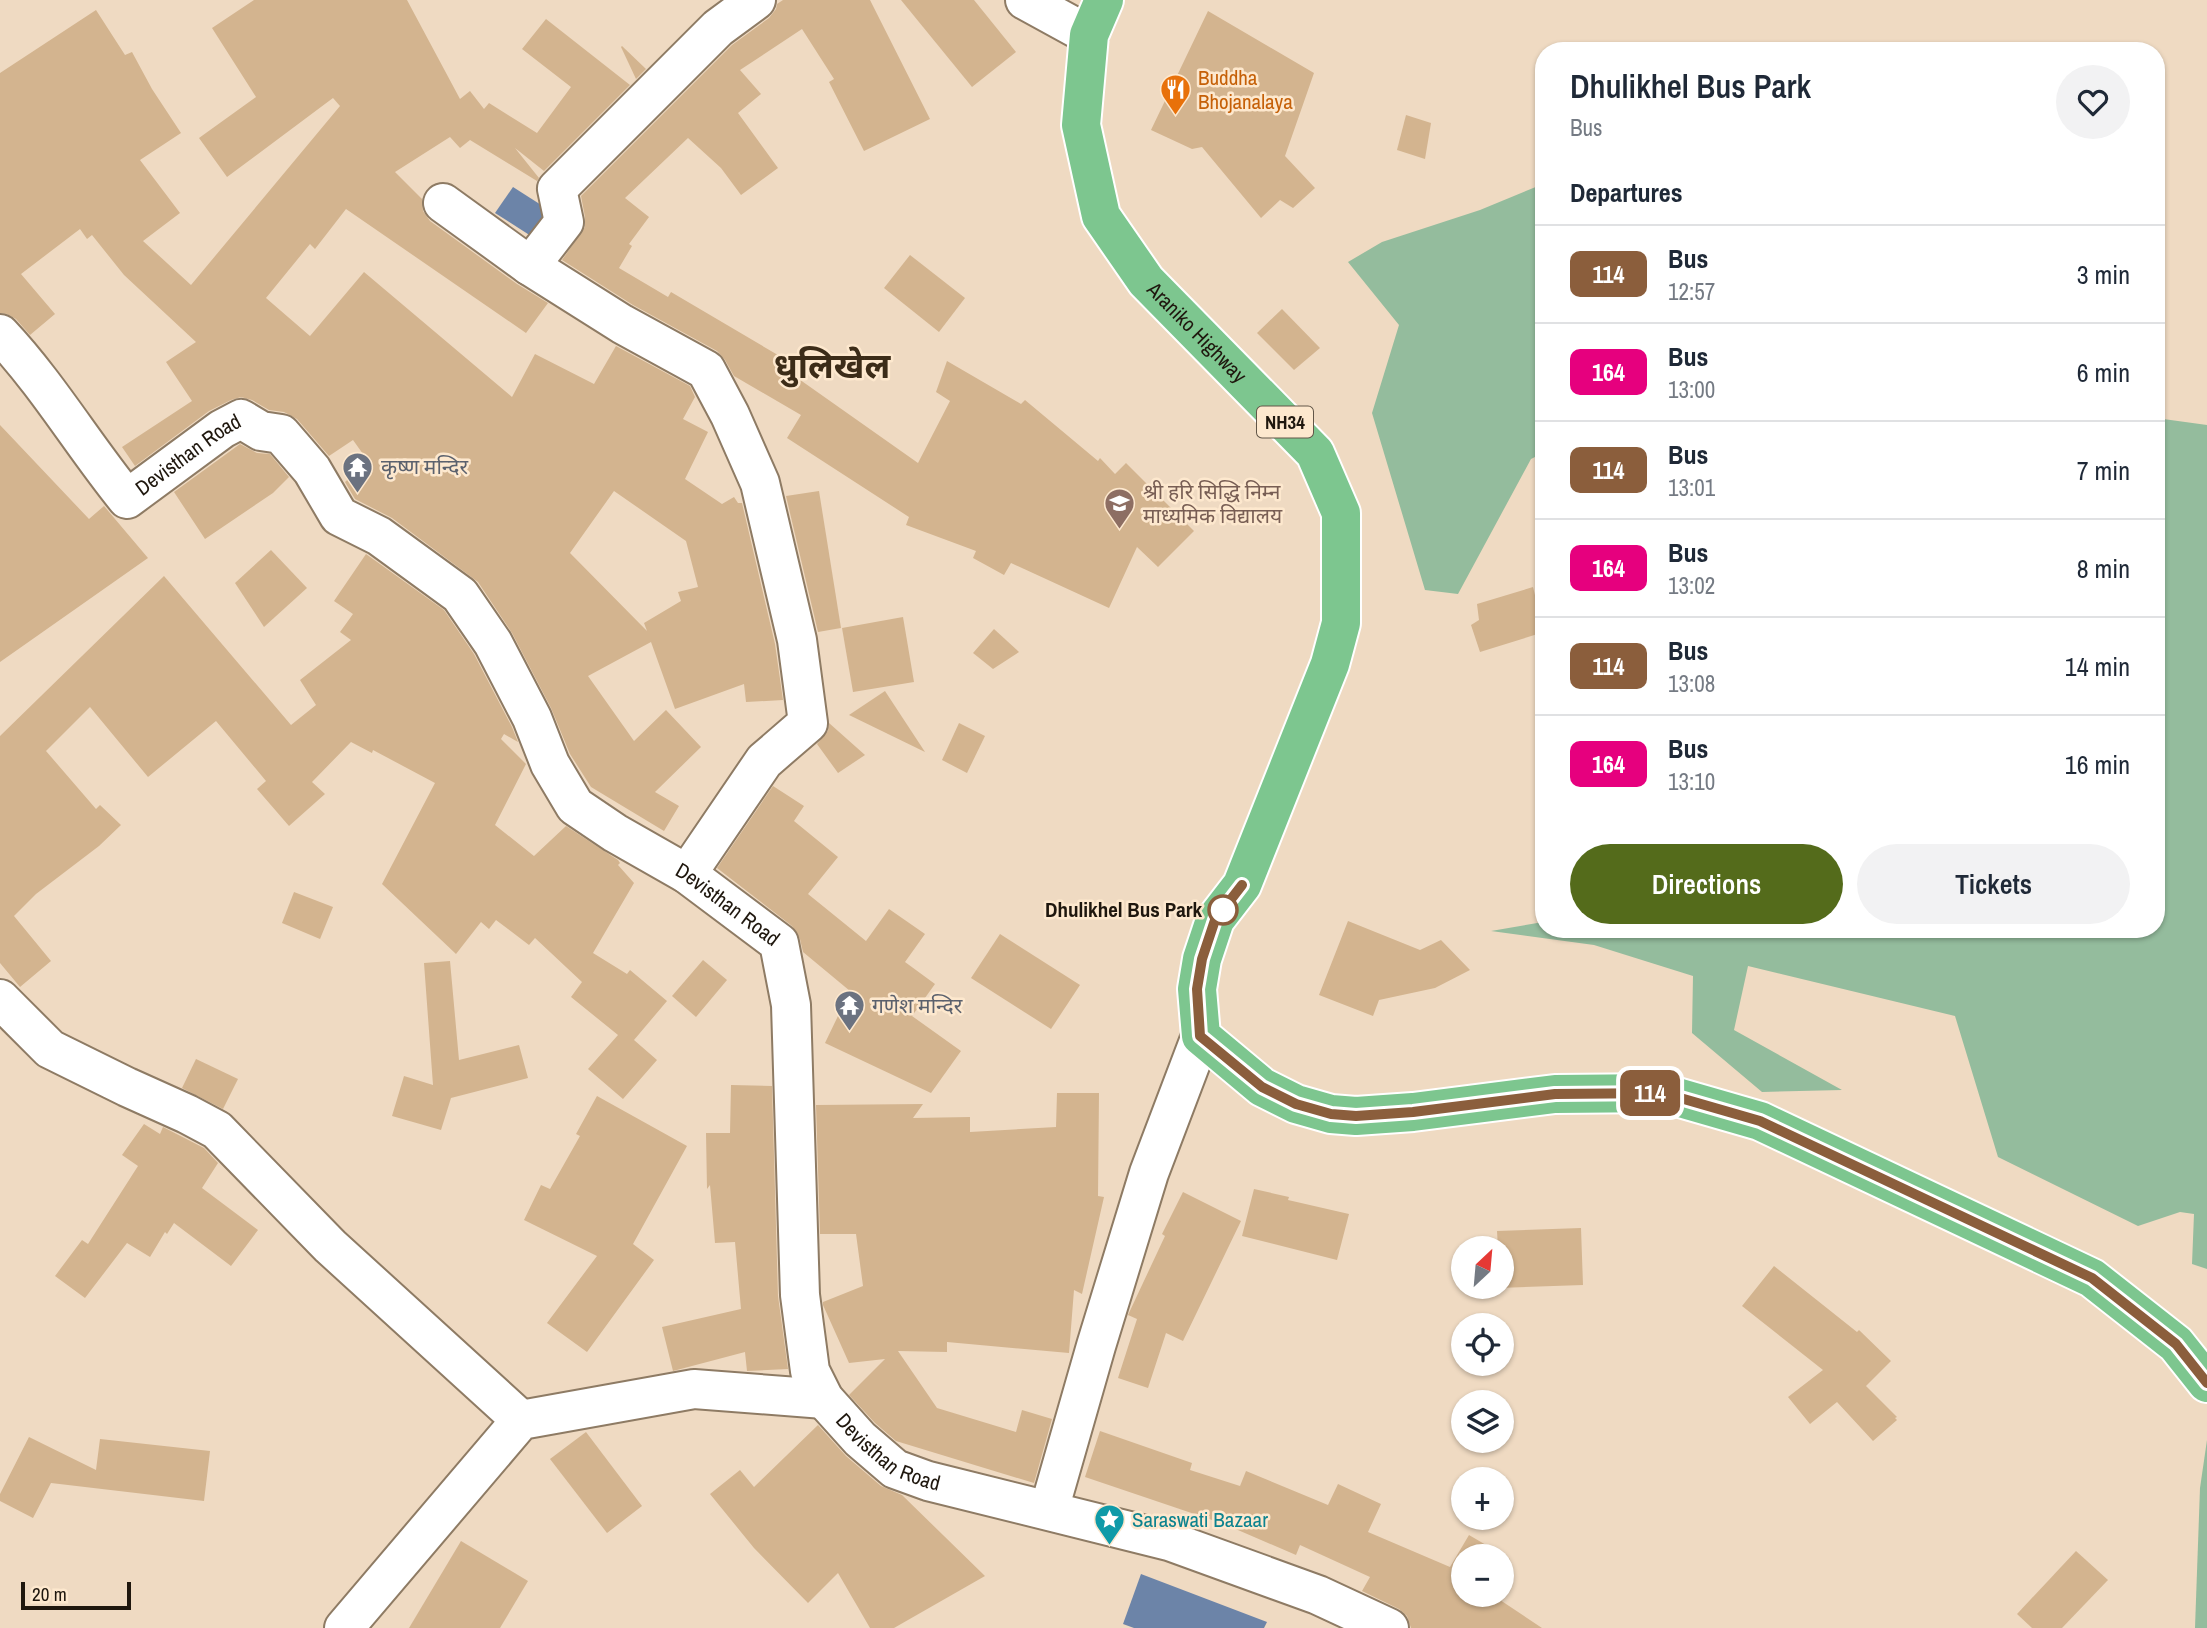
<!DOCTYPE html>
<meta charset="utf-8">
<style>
body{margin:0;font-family:"Archivo Narrow","Noto Sans Devanagari",sans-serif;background:#f2f2f3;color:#1f2937;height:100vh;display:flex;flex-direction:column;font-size:26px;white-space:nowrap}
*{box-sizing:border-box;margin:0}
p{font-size:23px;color:#747a83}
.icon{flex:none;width:38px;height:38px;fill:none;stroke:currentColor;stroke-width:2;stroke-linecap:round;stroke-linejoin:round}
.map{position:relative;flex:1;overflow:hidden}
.details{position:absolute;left:1535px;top:42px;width:630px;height:896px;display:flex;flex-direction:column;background:#fff;border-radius:28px;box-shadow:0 2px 5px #0004}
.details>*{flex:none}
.badge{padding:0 14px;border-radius:10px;font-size:24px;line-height:46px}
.needle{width:46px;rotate:26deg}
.tools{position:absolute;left:1451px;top:1236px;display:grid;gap:14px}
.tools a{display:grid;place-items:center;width:63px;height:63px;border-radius:50%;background:#fff;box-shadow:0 2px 5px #0004;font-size:35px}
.scale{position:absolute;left:21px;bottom:18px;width:110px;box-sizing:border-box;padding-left:7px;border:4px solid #1f170e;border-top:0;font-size:19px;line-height:24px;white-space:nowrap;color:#1f170e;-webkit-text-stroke:5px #fde8ce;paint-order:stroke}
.map>.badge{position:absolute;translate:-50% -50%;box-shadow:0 0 0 4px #fff}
h2{padding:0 35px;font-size:26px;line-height:63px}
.round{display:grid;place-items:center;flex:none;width:74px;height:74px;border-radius:37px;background:#f2f2f3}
.head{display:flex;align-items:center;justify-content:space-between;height:119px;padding:0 35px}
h1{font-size:33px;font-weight:600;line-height:52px}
.cta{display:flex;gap:14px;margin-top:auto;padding:14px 35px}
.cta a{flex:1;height:80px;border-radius:42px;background:#546b1b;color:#fff;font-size:28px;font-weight:600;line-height:80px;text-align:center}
.cta a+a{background:#f2f2f3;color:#1f2937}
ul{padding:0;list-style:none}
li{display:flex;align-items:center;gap:21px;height:98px;padding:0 35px;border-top:2px solid #e0e1e3}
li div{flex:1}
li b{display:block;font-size:26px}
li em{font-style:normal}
li .badge{min-width:77px;font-weight:700;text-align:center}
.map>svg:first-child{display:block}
</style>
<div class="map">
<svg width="2207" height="1628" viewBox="0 0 2207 1628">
<rect width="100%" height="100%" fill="#efdac2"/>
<g fill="#94bc9d">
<path d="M 1543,184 L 1543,453 L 1531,459 L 1458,594 L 1425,590 L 1372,413 L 1399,325 L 1348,262 L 1382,242 L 1480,210 Z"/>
<path d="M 2156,418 L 2207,425 L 2207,1269 L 2192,1264 L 2194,1214 L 2180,1212 L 2138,1226 L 1998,1157 L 1955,1016 L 1748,966 L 1734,1030 L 1842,1090 L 1762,1092 L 1692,1033 L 1693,976 L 1594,945 L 1491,931 L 1543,922 L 1544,929 L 2156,929 Z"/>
<path d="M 2207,1440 L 2207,1628 L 2195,1628 L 2200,1488 Z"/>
</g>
<g fill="#6c84a8">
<path d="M 513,187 L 549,210 L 531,236 L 495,213 Z"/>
<path d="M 1141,1574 L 1267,1622 L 1264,1628 L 1134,1628 L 1123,1624 Z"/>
</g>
<g fill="#d3b48f" fill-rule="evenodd">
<path d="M 254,0 L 407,0 L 460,99 L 470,91 L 484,109 L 489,103 L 537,133 L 571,87 L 522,49 L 546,19 L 630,85 L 544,171 L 515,148 L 539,178 L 537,181 L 470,140 L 460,148 L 450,137 L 395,172 L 422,199 L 423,211 L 430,221 L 517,284 L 548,303 L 526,333 L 346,209 L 315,249 L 310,244 L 266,298 L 310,336 L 364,272 L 512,397 L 535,354 L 594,384 L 616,346 L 690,386 L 695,397 L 683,419 L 708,432 L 685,479 L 722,504 L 734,497 L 738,503 L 742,503 L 775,644 L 783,700 L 746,702 L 744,684 L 675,709 L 651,642 L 588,676 L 634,741 L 666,710 L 701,747 L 655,792 L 679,806 L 664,831 L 591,787 L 570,754 L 551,708 L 512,633 L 478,582 L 392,518 L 355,499 L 345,482 L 368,461 L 353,440 L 329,456 L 297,419 L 284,412 L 269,410 L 252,400 L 241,397 L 231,400 L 209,411 L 135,466 L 122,447 L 192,401 L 166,362 L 196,342 L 124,275 L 92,235 L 87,239 L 80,229 L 21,274 L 55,314 L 30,335 L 16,319 L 7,314 L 0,313 L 0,73 L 96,10 L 125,55 L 132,52 L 152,89 L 181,133 L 140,160 L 180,213 L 143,241 L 191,285 L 340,106 L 333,98 L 227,177 L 199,138 L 256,97 L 212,28 ZM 614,491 L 686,541 L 698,587 L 678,592 L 681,601 L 644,623 L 647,631 L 570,553 Z"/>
<path d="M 783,0 L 870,0 L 930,119 L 864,151 L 829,82 L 834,79 L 802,29 L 740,70 L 761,94 L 738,113 L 778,168 L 741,195 L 721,168 L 688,138 L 625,198 L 649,217 L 629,244 L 632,246 L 619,268 L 668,297 L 671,292 L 783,358 L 779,365 L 918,463 L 950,401 L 936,392 L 947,361 L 1021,404 L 1025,400 L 1098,461 L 1100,458 L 1115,474 L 1126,463 L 1194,531 L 1158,567 L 1137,547 L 1109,608 L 1011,563 L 1004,575 L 973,558 L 976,551 L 906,525 L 909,517 L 787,438 L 801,415 L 734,376 L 725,360 L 717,351 L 633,305 L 562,260 L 585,227 L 585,217 L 581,196 L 732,45 L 769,18 L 776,9 L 777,4 Z"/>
<path d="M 901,0 L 974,0 L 1016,52 L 972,87 Z"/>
<path d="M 1208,11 L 1314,73 L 1285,156 L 1315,188 L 1293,208 L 1280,200 L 1261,218 L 1202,147 L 1192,149 L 1151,130 Z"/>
<path d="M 622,46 L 646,69 L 636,79 L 621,47 Z"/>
<path d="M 1406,115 L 1431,123 L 1425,159 L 1397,150 Z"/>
<path d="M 910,255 L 965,298 L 939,332 L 884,288 Z"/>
<path d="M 1282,309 L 1320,348 L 1294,370 L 1257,333 Z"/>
<path d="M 0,425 L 89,519 L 104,506 L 148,558 L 0,662 Z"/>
<path d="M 240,444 L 257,453 L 270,454 L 289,477 L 273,493 L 205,539 L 174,492 Z"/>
<path d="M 819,491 L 841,628 L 818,632 L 786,496 Z"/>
<path d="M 271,550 L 307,588 L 264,627 L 235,583 Z"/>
<path d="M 366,554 L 444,610 L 474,654 L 512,727 L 518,742 L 504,734 L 501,739 L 526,764 L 495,825 L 534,856 L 566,826 L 618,860 L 620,863 L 618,865 L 634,883 L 593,953 L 627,974 L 630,970 L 667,1001 L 634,1040 L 657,1060 L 623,1099 L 588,1069 L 618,1035 L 571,997 L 582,982 L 535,938 L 529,945 L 496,920 L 489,929 L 481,922 L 456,954 L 382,884 L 435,783 L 373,750 L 372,753 L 351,742 L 312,782 L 325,794 L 289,826 L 257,789 L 266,781 L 216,721 L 148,777 L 90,707 L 46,751 L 96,809 L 100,805 L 121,825 L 99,846 L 36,894 L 14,916 L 51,961 L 20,987 L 0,963 L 0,736 L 164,576 L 291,725 L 316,705 L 300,680 L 351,640 L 340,632 L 353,614 L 334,601 Z"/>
<path d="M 1533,587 L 1544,632 L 1480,652 L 1471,625 L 1479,620 L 1477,604 Z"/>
<path d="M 903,617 L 914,682 L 853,692 L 842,628 Z"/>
<path d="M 994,629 L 1019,652 L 993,669 L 973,653 Z"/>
<path d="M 885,691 L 925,752 L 849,715 Z"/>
<path d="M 829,723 L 865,755 L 838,773 L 817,744 L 828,731 Z"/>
<path d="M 959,723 L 985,736 L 967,773 L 942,760 Z"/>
<path d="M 773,786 L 804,806 L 794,821 L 838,857 L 808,894 L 866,941 L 889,909 L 925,934 L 905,962 L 935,984 L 912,1016 L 961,1051 L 931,1093 L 825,1043 L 850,991 L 803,952 L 800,939 L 792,926 L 717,868 Z"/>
<path d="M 294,892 L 333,907 L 320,939 L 282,923 Z"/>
<path d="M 1348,921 L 1420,950 L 1441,940 L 1470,970 L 1435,988 L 1379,1000 L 1373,1016 L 1319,995 Z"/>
<path d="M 1000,934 L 1080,985 L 1051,1029 L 971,978 Z"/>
<path d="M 703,960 L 727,980 L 696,1017 L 672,996 Z"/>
<path d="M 450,961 L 459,1060 L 519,1045 L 528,1078 L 451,1098 L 441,1130 L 392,1116 L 404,1076 L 433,1085 L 424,963 Z"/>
<path d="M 196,1059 L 238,1079 L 223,1109 L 182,1088 Z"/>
<path d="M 731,1085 L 772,1086 L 778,1296 L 788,1369 L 747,1371 L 745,1352 L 673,1371 L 662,1327 L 741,1309 L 735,1242 L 715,1243 L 710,1185 L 707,1189 L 706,1133 L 730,1133 Z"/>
<path d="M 1057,1093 L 1099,1093 L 1098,1196 L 1104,1197 L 1082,1294 L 1074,1290 L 1069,1353 L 947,1342 L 947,1352 L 898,1351 L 937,1408 L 1016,1432 L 1022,1410 L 1052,1419 L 1034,1483 L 896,1441 L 875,1423 L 849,1395 L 885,1359 L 849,1363 L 823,1305 L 823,1302 L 863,1286 L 856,1234 L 820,1234 L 816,1105 L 923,1104 L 913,1118 L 970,1117 L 970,1132 L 1056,1127 Z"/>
<path d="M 597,1096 L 687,1146 L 633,1244 L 654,1260 L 587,1352 L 547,1323 L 597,1256 L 524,1220 L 541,1185 L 550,1189 L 580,1136 L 576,1134 Z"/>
<path d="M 144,1124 L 160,1134 L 163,1127 L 204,1148 L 218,1163 L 202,1188 L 258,1230 L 231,1266 L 174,1223 L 167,1234 L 165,1232 L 150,1257 L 127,1243 L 85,1298 L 55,1276 L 82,1240 L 88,1244 L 138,1166 L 122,1155 Z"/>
<path d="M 1254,1189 L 1289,1197 L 1288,1200 L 1349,1214 L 1337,1260 L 1242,1236 Z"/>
<path d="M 1183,1192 L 1241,1221 L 1183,1341 L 1166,1333 L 1148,1388 L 1118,1378 L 1137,1319 L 1128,1315 L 1165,1236 L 1162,1234 Z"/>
<path d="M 1581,1228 L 1583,1285 L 1499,1288 L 1502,1286 L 1502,1248 L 1498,1248 L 1497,1231 Z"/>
<path d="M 1774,1266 L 1857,1332 L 1859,1330 L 1891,1361 L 1866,1386 L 1897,1417 L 1895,1418 L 1897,1420 L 1873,1441 L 1837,1402 L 1810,1424 L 1788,1397 L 1823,1370 L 1742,1306 Z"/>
<path d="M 818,1425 L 846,1456 L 881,1486 L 902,1495 L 985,1576 L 894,1628 L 870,1628 L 838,1573 L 808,1603 L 754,1548 L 710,1494 L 740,1470 L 754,1487 Z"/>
<path d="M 1100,1431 L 1192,1463 L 1190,1470 L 1240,1486 L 1246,1471 L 1328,1505 L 1338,1484 L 1381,1504 L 1368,1532 L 1450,1567 L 1469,1535 L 1510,1559 L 1502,1573 L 1502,1556 L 1463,1556 L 1463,1594 L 1491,1594 L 1542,1628 L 1411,1628 L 1407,1616 L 1399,1609 L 1362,1591 L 1370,1577 L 1300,1545 L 1296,1555 L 1224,1524 L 1085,1477 Z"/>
<path d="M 586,1432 L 642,1506 L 607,1533 L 550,1459 Z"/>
<path d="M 29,1437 L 96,1470 L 100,1439 L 210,1451 L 204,1501 L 51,1483 L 33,1518 L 0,1501 L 0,1494 Z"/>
<path d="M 461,1541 L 528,1581 L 500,1628 L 409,1628 Z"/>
<path d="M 2076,1551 L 2108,1580 L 2062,1628 L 2032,1628 L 2017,1614 Z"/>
</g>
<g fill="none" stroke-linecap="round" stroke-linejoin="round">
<defs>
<g id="street">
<path d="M 1025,0 L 1089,35"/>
<path d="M 443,203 L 530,266 L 622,324 L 706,370 L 730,415 L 760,483 L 797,640 L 808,723 L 764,761 L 687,874"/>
<path d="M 530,266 L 564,222 L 557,189 L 718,28 L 756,0"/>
<path id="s1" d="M 0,334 C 48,385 83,445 127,499 L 222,429 L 241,419 L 261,431 L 281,434 L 312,470 L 339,516 L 379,536 L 460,595 L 493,643 L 532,718 L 550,764 L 575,806 L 615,833 L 687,874 L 779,943 L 791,1005 L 800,1295 L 810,1371 L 824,1399 L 860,1439 L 895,1469 L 928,1481 L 1169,1541 L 1318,1595 L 1389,1628"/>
<path d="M 0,999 L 50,1049 L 127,1087 L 187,1114 L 217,1130 L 330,1246 L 521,1420"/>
<path d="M 1049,1510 L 1096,1346 L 1149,1173 L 1201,1036"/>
<path d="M 344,1628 L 521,1420 L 694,1389 L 824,1399"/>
</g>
<g id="highway">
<path id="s2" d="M 1104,0 L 1089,35 L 1081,125 L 1101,216 L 1146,281 L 1315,453 L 1341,513 L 1341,623 L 1330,664 L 1242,885 L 1215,920 L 1202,959 L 1197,989 L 1201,1036 L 1262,1087 L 1296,1104 L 1331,1114 L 1356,1116 L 1413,1112 L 1555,1094 L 1663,1093 L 1760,1121 L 2092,1278 L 2176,1344 L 2207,1383"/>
</g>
</defs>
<use href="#street" stroke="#8e7b64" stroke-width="42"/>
<use href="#highway" stroke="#fff" stroke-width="42"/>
<use href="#street" stroke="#fff" stroke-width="38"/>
<use href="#highway" stroke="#7dc68f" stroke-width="38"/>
</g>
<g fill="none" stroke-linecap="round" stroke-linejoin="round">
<defs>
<path id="line" d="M 1242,885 L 1215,920 L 1202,959 L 1197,989 L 1200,1036 L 1262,1087 L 1296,1104 L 1331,1114 L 1356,1116 L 1413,1112 L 1555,1094 L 1663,1093 L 1760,1121 L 2092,1278 L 2176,1344 L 2207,1383"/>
</defs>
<use href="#line" stroke="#fff" stroke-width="16"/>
<use href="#line" stroke="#8b5e3c" stroke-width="10"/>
</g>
<defs>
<symbol id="restaurant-pin" viewBox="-11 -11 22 30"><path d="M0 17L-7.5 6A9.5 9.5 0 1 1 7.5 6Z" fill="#e8710a" stroke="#fde8ce"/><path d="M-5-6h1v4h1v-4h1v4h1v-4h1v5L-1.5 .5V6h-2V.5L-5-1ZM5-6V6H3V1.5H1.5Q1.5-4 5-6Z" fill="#fff"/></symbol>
<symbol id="temple-pin" viewBox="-11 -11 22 30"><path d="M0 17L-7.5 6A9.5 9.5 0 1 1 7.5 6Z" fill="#6b7280" stroke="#fde8ce"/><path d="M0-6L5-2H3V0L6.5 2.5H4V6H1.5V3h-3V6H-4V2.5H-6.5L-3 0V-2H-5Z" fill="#fff"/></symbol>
<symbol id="school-pin" viewBox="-11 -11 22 30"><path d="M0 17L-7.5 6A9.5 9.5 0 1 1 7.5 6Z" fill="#8d6e63" stroke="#fde8ce"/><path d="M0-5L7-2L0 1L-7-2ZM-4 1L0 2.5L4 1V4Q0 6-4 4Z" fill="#fff"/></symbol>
<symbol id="sight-pin" viewBox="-11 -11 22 30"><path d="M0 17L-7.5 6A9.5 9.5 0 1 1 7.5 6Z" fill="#0f9aa8" stroke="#fde8ce"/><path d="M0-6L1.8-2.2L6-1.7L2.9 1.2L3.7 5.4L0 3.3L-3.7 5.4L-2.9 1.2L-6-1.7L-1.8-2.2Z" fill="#fff"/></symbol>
</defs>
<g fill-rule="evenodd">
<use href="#restaurant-pin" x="1158" y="72" width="35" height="47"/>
<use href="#temple-pin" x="340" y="450" width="35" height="47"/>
<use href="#school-pin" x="1102" y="486" width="35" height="47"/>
<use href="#temple-pin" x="832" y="988" width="35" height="47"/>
<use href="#sight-pin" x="1092" y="1502" width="35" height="47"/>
</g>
<circle fill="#fff" stroke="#8b5e3c" stroke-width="3.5" cx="1223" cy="910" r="14"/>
<g text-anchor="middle" stroke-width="5" stroke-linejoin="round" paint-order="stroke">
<rect fill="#fde8ce" stroke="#625648" stroke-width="2" x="1257" y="406.5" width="56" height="31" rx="5"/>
<g font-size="19" font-weight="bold" fill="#1f170e">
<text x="1285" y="429">NH34</text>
</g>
<g font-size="21" fill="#c56008" stroke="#fde8ce" text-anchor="start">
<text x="1198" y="85">Buddha<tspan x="1198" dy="24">Bhojanalaya</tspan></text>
</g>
<g font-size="21" fill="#1f170e" stroke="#fde8ce">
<text dy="7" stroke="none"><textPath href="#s2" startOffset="373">Araniko Highway</textPath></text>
<text dy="7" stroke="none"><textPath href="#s1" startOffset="284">Devisthan Road</textPath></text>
<text dy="7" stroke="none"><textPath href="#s1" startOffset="1060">Devisthan Road</textPath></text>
<text dy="7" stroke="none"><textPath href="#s1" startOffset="1671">Devisthan Road</textPath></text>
</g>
<g font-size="21" fill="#5b616d" stroke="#fde8ce" text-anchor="start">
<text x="381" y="474">कृष्ण मन्दिर</text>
<text x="872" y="1013">गणेश मन्दिर</text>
</g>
<g font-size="21" fill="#785e54" stroke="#fde8ce" text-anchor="start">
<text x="1143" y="499">श्री हरि सिद्धि निम्न<tspan x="1143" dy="24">माध्यमिक विद्यालय</tspan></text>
</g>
<g font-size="21" font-weight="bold" fill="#1f170e" stroke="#fde8ce" text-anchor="end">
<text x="1202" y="917">Dhulikhel Bus Park</text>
</g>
<g font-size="21" fill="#0d838f" stroke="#fde8ce" text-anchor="start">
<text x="1132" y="1527">Saraswati Bazaar</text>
</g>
<g font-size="35" font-weight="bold" fill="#3c2c18" stroke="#fde8ce">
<text x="832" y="378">धुलिखेल</text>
</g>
</g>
</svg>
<div class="tools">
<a><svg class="needle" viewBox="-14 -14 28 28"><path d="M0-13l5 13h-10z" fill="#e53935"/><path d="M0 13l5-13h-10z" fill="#747a83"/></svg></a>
<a><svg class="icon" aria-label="locate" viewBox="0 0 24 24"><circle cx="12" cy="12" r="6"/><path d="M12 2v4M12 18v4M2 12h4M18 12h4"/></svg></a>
<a><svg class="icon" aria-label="layers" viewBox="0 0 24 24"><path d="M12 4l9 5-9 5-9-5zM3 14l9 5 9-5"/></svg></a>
<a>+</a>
<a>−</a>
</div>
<div class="scale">20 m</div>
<b class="badge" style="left:1650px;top:1093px;background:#8b5e3c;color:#fff">114</b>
<section class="details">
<div class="head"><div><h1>Dhulikhel Bus Park</h1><p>Bus</p></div><a class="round"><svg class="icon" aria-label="heart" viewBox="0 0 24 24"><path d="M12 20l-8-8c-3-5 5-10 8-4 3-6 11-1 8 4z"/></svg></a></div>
<h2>Departures</h2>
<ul>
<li><span class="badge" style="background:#8b5e3c;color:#fff">114</span><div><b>Bus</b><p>12:57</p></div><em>3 min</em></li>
<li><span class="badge" style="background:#e6007e;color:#fff">164</span><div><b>Bus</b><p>13:00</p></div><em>6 min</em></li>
<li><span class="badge" style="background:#8b5e3c;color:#fff">114</span><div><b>Bus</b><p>13:01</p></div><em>7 min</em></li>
<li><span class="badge" style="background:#e6007e;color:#fff">164</span><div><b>Bus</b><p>13:02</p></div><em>8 min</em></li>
<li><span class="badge" style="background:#8b5e3c;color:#fff">114</span><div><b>Bus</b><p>13:08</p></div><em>14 min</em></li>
<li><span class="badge" style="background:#e6007e;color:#fff">164</span><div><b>Bus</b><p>13:10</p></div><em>16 min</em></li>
</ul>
<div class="cta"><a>Directions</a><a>Tickets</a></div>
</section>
</div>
